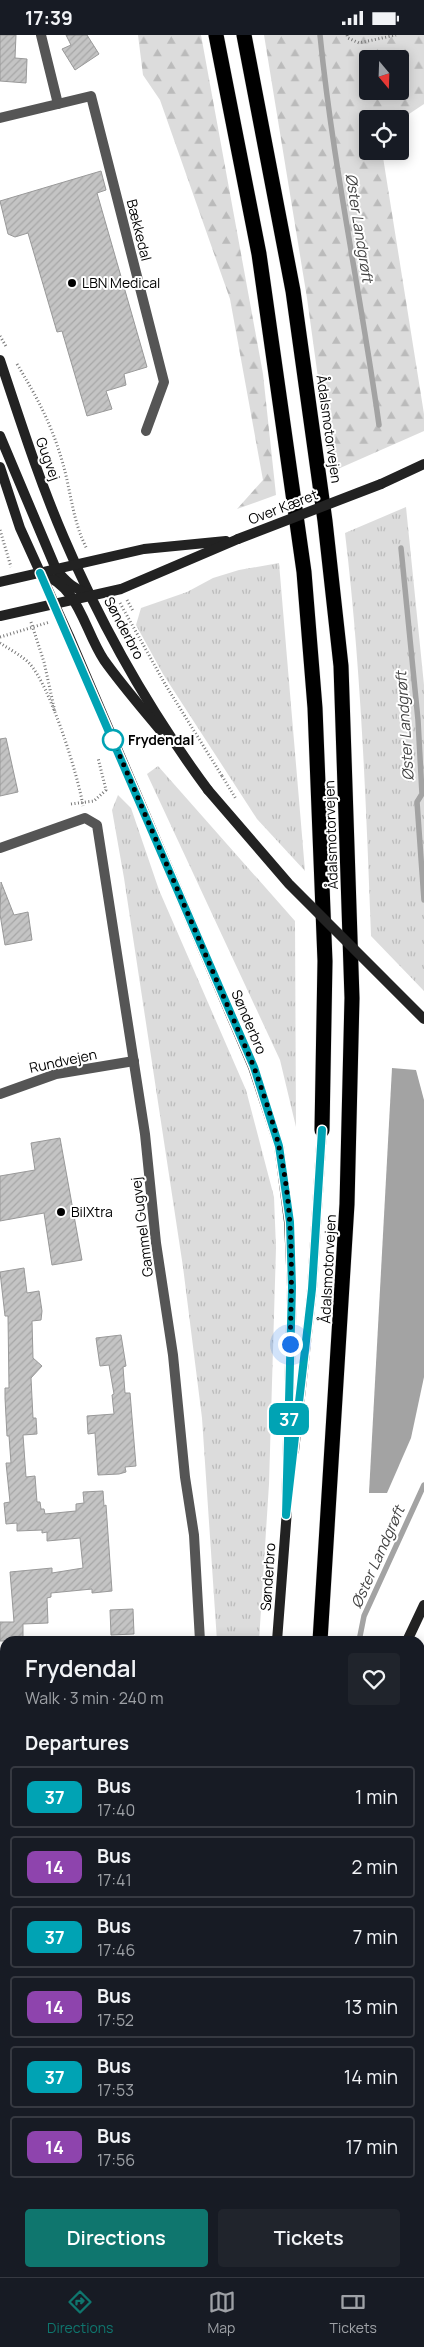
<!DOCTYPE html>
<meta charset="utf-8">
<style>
body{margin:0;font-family:Manrope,sans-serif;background:#20242c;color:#f1f3f6;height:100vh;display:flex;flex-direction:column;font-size:19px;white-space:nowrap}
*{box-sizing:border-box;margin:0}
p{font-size:16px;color:#9ea1a6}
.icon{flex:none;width:28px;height:28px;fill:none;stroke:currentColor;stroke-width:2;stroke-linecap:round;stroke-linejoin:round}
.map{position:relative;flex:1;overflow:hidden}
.sheet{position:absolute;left:0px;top:1601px;width:425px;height:641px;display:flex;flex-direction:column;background:#171b24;border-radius:15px 15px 0 0;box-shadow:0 2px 12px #0003}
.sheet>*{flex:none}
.badge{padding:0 10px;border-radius:8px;font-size:18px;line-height:32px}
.needle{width:32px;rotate:161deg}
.tools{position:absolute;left:359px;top:15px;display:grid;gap:10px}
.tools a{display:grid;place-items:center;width:50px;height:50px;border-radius:5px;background:#171b24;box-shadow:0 2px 12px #0003;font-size:25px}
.you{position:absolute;width:25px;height:25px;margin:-12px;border:4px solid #fff;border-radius:50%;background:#1a73e8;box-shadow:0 0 0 8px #1a73e833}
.map>.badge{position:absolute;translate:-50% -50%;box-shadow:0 0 0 2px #fff}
h2{padding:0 25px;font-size:19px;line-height:45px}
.round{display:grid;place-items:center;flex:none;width:52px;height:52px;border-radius:5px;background:#20242c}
.overview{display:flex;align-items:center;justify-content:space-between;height:85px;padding:0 25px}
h1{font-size:24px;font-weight:600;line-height:38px}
.action{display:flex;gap:10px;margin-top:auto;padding:10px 25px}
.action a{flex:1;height:58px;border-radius:5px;background:#0f766e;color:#fff;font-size:20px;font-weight:600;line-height:58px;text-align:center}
.action a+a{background:#20242c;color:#f1f3f6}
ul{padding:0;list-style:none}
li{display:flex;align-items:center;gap:15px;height:62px;margin:0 10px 8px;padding:0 15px;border:2px solid #363941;border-radius:5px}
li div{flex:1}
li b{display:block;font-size:19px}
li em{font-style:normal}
li .badge{min-width:55px;font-weight:700;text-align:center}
.status{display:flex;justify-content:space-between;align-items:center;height:35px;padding:0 25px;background:#171b24;direction:ltr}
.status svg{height:14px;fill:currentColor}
.tabs{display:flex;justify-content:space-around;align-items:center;height:70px;border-top:1px solid #363941;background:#171b24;font-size:14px;color:#9ea1a6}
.tabs a{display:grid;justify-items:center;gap:2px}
.tabs .on{color:#0f766e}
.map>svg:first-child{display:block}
</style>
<div class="status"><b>17:39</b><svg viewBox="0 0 49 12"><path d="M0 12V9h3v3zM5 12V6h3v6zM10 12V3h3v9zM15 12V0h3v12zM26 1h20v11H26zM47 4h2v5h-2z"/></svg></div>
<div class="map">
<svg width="424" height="2242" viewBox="0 0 424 2242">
<defs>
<pattern id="grass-tufts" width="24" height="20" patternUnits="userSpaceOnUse" patternTransform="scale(1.25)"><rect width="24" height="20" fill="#dcdcdc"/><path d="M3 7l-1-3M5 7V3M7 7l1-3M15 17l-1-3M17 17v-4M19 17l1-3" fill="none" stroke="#bbb"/></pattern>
<pattern id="forest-firs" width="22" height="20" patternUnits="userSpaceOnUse" patternTransform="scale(1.25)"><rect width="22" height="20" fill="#dcdcdc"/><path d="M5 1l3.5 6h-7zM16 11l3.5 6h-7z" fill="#bbb"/></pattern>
<pattern id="building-hatch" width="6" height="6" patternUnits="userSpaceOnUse" patternTransform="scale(1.25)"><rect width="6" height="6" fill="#c4c4c4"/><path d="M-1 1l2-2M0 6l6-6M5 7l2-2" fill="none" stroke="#a7a7a7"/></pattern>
</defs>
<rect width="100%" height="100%" fill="#fff"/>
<g fill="url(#grass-tufts)">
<path d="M 406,472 L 424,650 L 424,956 L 371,901 C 366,766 361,632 345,498 Z"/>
<path d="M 279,528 L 305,836 L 257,784 L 163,639 L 136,590 L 141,573 L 187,557 L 213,543 L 239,535 Z"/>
<path d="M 158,731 L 295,886 L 296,1092 L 280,1025 L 147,739 Z"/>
<path d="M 118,760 L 131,773 L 159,855 L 246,1055 L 274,1162 L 276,1213 L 269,1449 L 259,1606 L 217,1606 L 202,1383 L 183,1232 L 124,843 L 112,775 Z"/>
<path d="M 424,1624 L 424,1685 L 420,1692 L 420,1632 Z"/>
<path d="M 424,1978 L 424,2113 L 420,2114 L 420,1979 Z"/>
</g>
<g fill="url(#forest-firs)" fill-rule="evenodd">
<path d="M 138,0 L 201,0 L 263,339 L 276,460 L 237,474 L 263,445 L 230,264 L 160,65 L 143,40 Z"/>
<path d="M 264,0 L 424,0 L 424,69 L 400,85 L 368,84 L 368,116 L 382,116 L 424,379 L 424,396 L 331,437 L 307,263 ZM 368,24 L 400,24 L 400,56 L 368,56 Z"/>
</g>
<path fill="#a3a3a3" d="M 392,1033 L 416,1035 L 424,1065 L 424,1342 L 411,1403 L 387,1458 L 369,1458 Z"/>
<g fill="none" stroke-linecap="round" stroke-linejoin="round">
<g stroke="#a3a3a3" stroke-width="5.5">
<path d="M 320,0 C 333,131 361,260 379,390"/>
<path d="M 401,513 L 418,685 L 422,759 L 417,767 L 424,865"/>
<path d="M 359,1606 L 364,1581 L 424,1450"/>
</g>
</g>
<g fill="url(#building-hatch)" stroke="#999">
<path d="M 0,0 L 16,0 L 15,23 L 27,24 L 26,48 L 0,46 Z"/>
<path d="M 66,0 L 87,0 L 99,19 L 75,35 L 62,14 L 71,10 Z"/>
<path d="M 101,136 L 106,155 L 97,158 L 147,332 L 124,339 L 126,350 L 106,356 L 112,374 L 87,381 L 62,296 L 57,297 L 28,198 L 15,202 L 8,199 L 0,166 Z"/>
<path d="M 6,703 L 18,757 L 0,761 L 0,704 Z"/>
<path d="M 1,847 L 14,880 L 28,877 L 32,905 L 5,910 L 0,879 Z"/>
<path d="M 60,1103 L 82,1225 L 52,1230 L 44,1178 L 0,1186 L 0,1141 L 35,1135 L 31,1108 Z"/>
<path d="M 24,1233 L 27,1258 L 39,1256 L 42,1276 L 41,1285 L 32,1286 L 33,1323 L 42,1331 L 31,1343 L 33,1383 L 36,1383 L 37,1399 L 23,1400 L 26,1442 L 35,1441 L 37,1467 L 40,1467 L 41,1474 L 44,1474 L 45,1479 L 76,1476 L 76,1469 L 84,1468 L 83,1457 L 103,1456 L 104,1471 L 106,1470 L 112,1556 L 92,1558 L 92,1554 L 51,1558 L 51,1562 L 47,1563 L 48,1588 L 23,1589 L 23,1606 L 0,1606 L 0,1587 L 14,1587 L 10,1537 L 52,1533 L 52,1538 L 83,1533 L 80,1503 L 47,1506 L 47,1497 L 42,1498 L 42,1495 L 17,1496 L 17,1488 L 6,1489 L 4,1468 L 10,1467 L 6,1428 L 11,1428 L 9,1401 L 7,1401 L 5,1363 L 5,1353 L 9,1353 L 8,1281 L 5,1281 L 0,1237 Z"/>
<path d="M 121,1300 L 126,1331 L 123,1332 L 125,1358 L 130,1358 L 136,1431 L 125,1432 L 126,1437 L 119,1439 L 98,1440 L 95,1398 L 88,1399 L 87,1381 L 114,1379 L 112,1360 L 114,1359 L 109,1330 L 100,1331 L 96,1303 Z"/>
<path d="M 133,1574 L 134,1599 L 111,1600 L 110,1575 Z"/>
</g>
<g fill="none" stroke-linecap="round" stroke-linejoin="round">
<defs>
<g id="highway">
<path d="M 216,0 L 259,219 L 304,537 L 315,673 L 325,926 L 322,1095"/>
<path d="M 244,0 L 293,256 L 325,486 L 341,631 L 352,963 L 347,1169 L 320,1606"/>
</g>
</defs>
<use href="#highway" stroke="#dbdbdb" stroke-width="16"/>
<g stroke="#777" stroke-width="3" stroke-dasharray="1 2.5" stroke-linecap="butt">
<path d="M 347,0 L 348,3 L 359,8 L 396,0"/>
<path d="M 0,301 L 7,313"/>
<path d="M 17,329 C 38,364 52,390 63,429 C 71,457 73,488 87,514"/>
<path d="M 0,495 L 11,532"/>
<path d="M 127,565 L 133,576"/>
<path d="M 120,568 L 165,649 L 222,741"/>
<path d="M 31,587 L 44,627 L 55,677"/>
<path d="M 0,602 L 50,587"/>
<path d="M 0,608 C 9,614 21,620 29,628 C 50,650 78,740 83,771"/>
<path d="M 71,769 L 94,766 L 106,755 L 98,723"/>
<path d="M 420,2017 L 424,2017"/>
<path d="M 213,2238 L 215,2242"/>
<path d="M 303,2238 L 303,2242"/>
<path d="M 217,2242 L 218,2238"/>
</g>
<g stroke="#555" stroke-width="10">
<path d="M 399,2238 L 400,2242"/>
<path d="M 19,2242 L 20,2238"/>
<path d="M 95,2242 L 96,2238"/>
</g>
<g stroke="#555" stroke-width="10">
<path d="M 41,0 L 58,69"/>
<path d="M 0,83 L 91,61 L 164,347 L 146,396"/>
<path d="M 0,813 L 85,783 L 97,790 L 145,1099 L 156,1208 L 173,1320 L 185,1442 L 194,1500 L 200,1606"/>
<path d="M 0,1059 L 56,1039 L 134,1026"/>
<path d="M 0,1703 L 5,1722"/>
<path d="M 0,1813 L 5,1813"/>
</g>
<g stroke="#222" stroke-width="10">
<path d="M 0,325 C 20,385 39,445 64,503 C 102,592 151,678 208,755"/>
<path d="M 0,401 L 56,534 C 66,548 75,554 91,560"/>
<path d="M 0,432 L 20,493 L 69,601 L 253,1032 L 279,1111 L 289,1187 L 292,1252 L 286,1480"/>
<path d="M 381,449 L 424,429"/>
<path d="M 40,538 C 80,552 83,593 104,625 C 121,649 141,672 160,695"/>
<path d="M 0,547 L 144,514 L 226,506"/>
<path d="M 0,581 L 121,554 L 238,504"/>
<path d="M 294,1416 L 312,1254 L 322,1095"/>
<path d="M 277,1606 L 287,1475"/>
<path d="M 407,1606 L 424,1570"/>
<path d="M 420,2134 L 424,2133"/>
<path d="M 420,2155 L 424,2154"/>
<path d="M 268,2238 L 269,2242"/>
<path d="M 243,2242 L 243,2238"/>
<path d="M 287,2242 L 287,2238"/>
</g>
<use href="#highway" stroke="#000" stroke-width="15"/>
<path stroke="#777" stroke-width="3" stroke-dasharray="1 2.5" stroke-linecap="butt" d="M 222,741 L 236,764"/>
<g stroke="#222" stroke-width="10">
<path d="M 238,504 L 381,449"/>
<path d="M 208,755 L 289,849 L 424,984"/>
</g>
</g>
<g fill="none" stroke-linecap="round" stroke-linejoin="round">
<defs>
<path id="line" d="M 40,538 L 254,1032 L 279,1111 L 290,1187 L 292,1252 L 286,1480 L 312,1254 L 322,1095"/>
</defs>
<use href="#line" stroke="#fff" stroke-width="11"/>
<use href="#line" stroke="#00a3b4" stroke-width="8"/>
<path stroke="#000" stroke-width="5" stroke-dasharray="0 9" d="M 113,705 L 254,1032 C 263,1058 273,1085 279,1112 C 294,1176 292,1244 290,1309"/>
</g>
<g fill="#000" stroke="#fff" stroke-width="2">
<circle cx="72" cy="248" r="5"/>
<circle cx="61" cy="1177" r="5"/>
</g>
<circle fill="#fff" stroke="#00a3b4" stroke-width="2.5" cx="113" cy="705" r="10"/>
<g text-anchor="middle" stroke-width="4" stroke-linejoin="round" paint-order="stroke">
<g font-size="14" fill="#000" stroke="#fff">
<text transform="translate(139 195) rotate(76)" y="5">Bækkedal</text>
<text transform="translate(329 394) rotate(82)" y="5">Ådalsmotorvejen</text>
<text transform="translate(48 424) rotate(70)" y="5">Gugvej</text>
<text transform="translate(283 472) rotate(-21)" y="5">Over Kæret</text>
<text transform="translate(124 593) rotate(62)" y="5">Sønderbro</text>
<text transform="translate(331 800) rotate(-92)" y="5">Ådalsmotorvejen</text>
<text transform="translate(249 987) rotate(67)" y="5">Sønderbro</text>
<text transform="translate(63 1026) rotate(-12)" y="5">Rundvejen</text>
<text transform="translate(142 1192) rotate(-97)" y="5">Gammel Gugvej</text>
<text transform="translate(328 1234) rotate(-87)" y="5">Ådalsmotorvejen</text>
<text transform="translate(268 1542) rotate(-86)" y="5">Sønderbro</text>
</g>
<g font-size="14" fill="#000" stroke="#fff" text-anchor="start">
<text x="82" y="253">LBN Medical</text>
<text x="71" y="1182">BilXtra</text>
</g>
<g font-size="14" font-weight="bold" fill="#000" stroke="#fff" text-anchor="start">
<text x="128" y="710">Frydendal</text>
</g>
<g font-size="15" font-style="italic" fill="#444" stroke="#fff">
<text transform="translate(359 193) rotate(81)" y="5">Øster Landgrøft</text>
<text transform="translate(405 691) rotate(-94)" y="5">Øster Landgrøft</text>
<text transform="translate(378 1522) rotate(-66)" y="5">Øster Landgrøft</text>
</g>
</g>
</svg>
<div class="tools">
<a><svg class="needle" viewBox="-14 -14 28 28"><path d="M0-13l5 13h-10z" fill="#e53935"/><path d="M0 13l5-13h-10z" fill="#9ea1a6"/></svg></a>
<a><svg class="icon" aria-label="locate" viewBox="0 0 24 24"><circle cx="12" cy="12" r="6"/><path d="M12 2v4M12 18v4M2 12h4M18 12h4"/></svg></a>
</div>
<div class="you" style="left:290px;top:1309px"></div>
<b class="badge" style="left:289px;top:1384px;background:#00a3b4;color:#fff">37</b>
<section class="sheet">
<div class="overview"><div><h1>Frydendal</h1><p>Walk · 3 min · 240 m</p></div><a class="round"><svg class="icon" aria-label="heart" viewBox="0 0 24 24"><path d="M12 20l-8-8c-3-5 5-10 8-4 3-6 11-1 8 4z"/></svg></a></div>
<h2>Departures</h2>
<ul>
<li><span class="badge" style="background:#00a3b4;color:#fff">37</span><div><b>Bus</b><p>17:40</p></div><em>1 min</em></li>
<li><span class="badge" style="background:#8e44ad;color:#fff">14</span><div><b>Bus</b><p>17:41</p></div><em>2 min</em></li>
<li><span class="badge" style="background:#00a3b4;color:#fff">37</span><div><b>Bus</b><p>17:46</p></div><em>7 min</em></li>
<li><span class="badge" style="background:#8e44ad;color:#fff">14</span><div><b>Bus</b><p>17:52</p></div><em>13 min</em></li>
<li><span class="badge" style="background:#00a3b4;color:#fff">37</span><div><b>Bus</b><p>17:53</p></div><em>14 min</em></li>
<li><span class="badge" style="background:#8e44ad;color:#fff">14</span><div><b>Bus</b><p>17:56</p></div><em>17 min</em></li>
</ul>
<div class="action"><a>Directions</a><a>Tickets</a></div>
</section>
</div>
<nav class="tabs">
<a class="on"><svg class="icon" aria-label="directions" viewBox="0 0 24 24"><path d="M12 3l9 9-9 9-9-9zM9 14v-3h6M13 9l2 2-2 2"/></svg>Directions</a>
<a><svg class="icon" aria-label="map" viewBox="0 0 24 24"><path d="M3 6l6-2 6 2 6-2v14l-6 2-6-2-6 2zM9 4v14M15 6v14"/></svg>Map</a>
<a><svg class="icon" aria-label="tickets" viewBox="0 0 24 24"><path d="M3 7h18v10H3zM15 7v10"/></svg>Tickets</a>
</nav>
